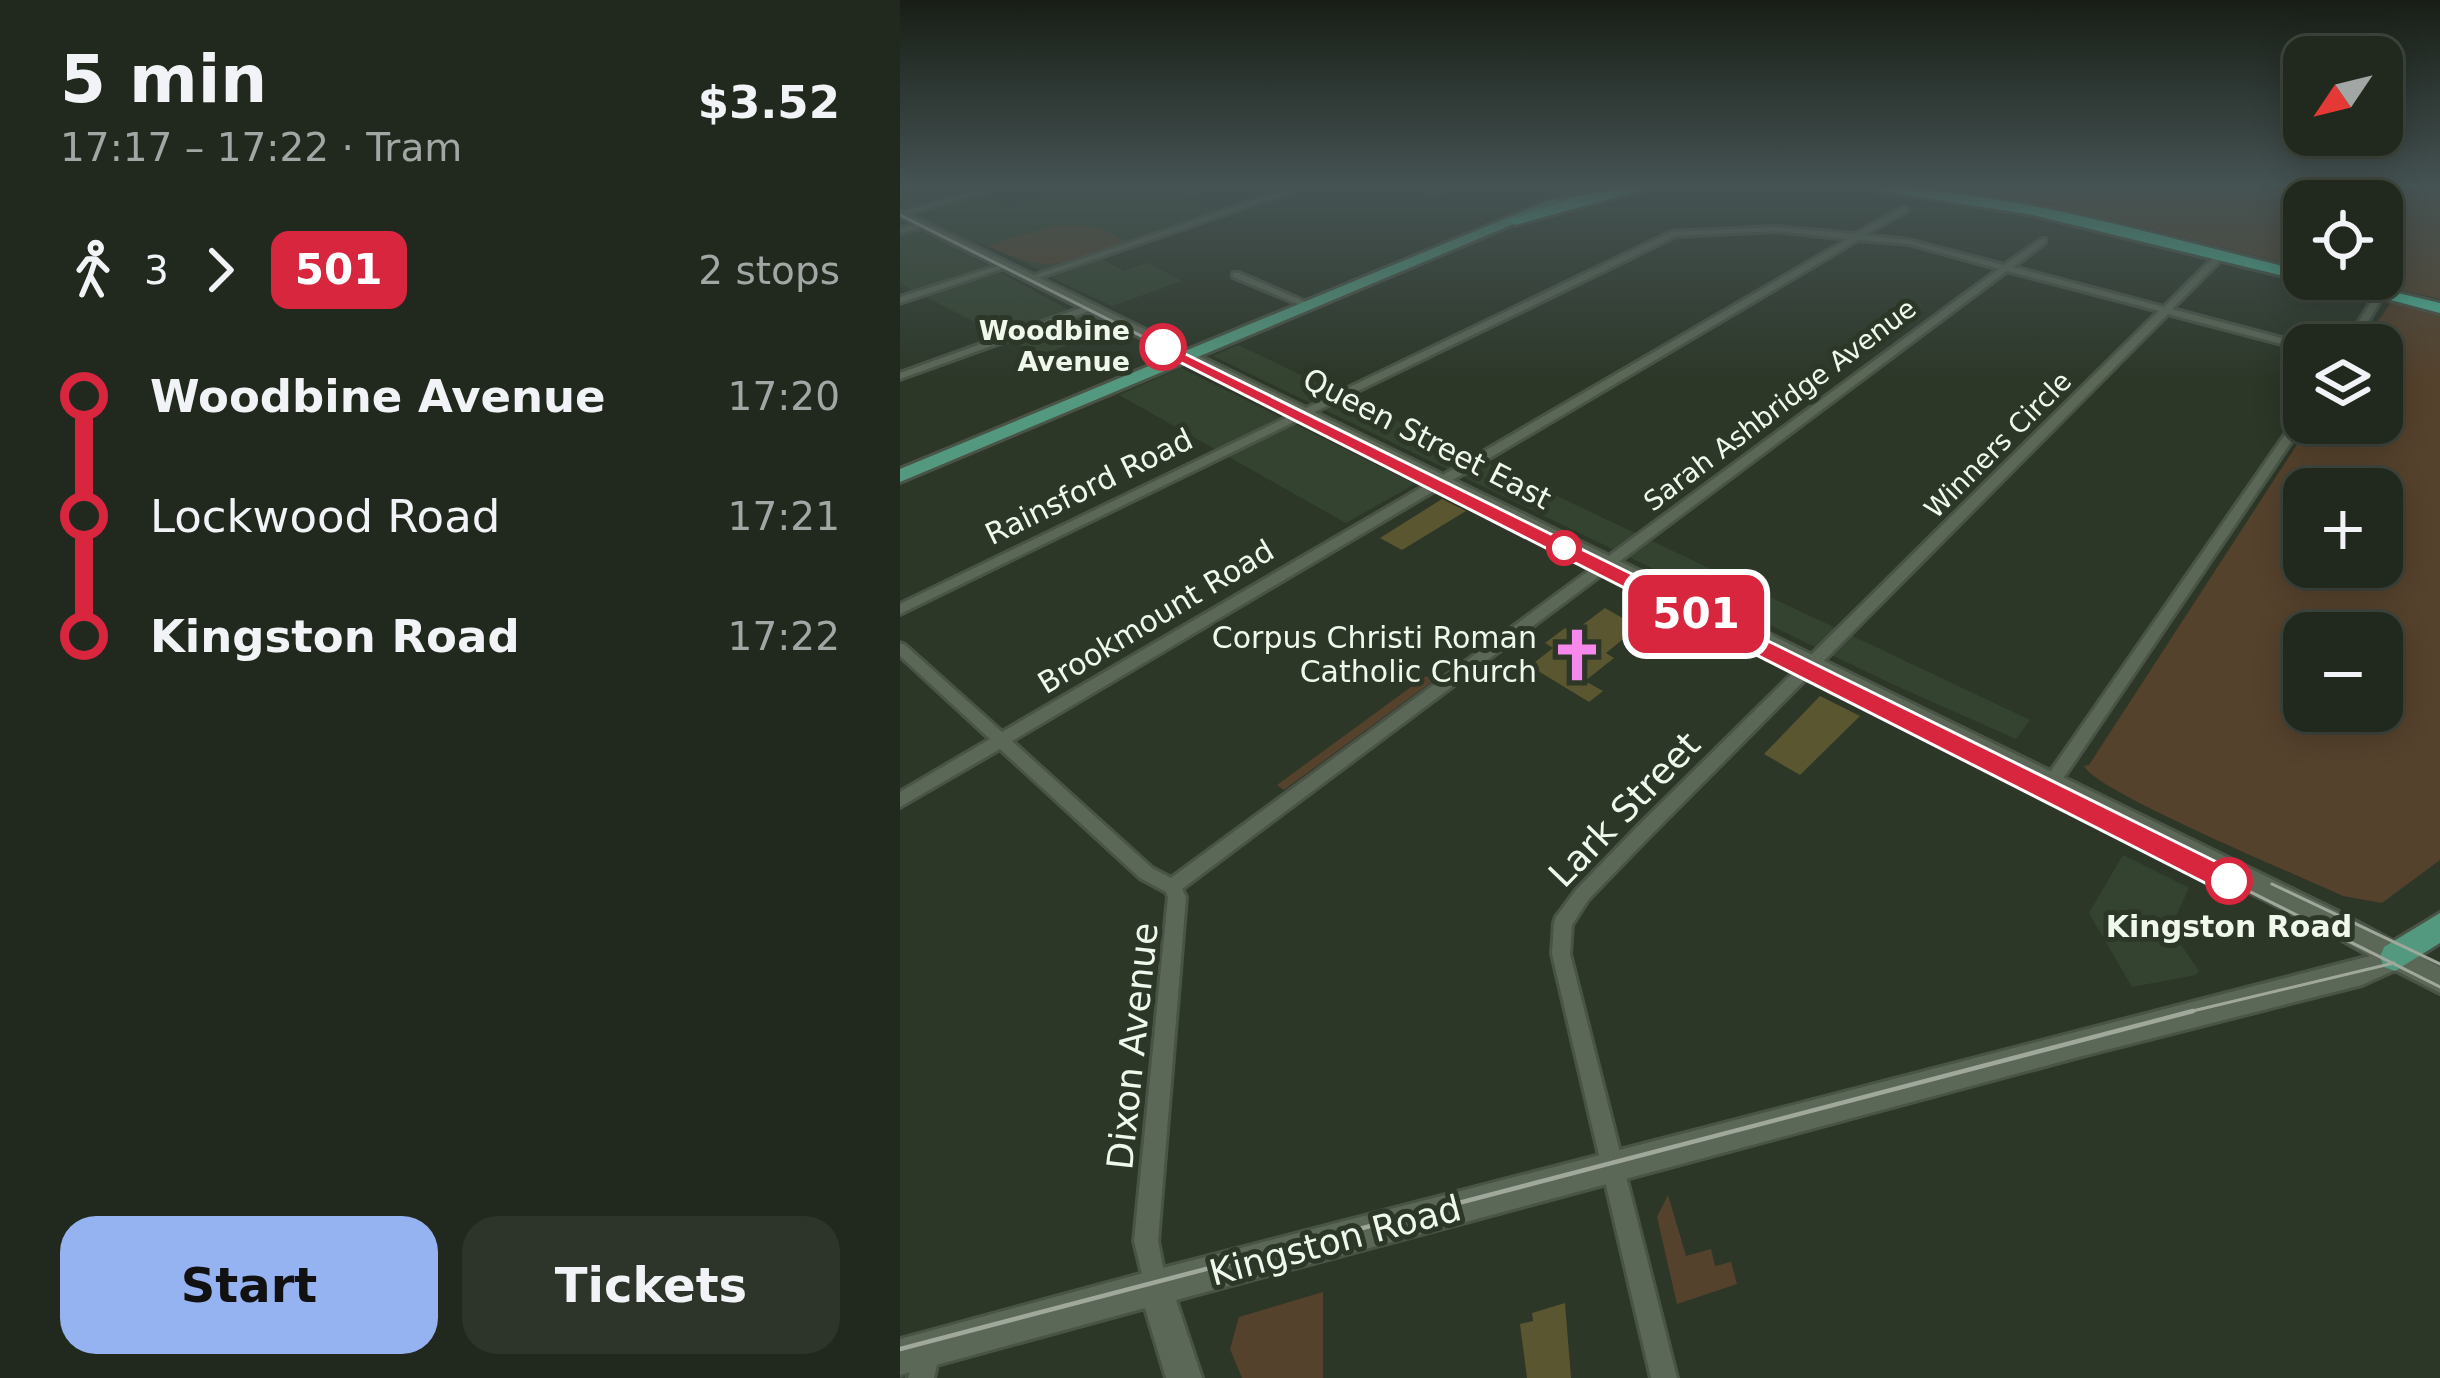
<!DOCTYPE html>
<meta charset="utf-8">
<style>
body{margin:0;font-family:"DejaVu Sans",sans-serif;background:#2d352b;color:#f1f3f6;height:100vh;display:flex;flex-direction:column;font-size:45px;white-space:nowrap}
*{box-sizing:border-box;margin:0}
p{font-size:39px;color:#a2a6a4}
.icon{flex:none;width:66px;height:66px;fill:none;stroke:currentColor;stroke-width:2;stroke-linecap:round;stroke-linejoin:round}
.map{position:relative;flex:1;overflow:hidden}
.sheet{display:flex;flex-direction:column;background:#21291e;width:900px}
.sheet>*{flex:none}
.badge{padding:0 24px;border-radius:18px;font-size:42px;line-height:78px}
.needle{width:78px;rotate:235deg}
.tools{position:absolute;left:1383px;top:36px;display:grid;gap:24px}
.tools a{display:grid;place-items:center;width:120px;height:120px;border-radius:24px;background:#21291e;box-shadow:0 6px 30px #0003,0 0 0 3px #3e453c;font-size:60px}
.map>.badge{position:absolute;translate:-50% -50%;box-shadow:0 0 0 6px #fff}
.legs{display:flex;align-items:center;gap:18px;height:132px;padding:0 60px;font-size:39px}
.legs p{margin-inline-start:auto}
.headline{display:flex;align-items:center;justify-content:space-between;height:204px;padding:0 60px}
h1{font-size:66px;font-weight:700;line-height:90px}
.primary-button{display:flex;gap:24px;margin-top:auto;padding:24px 60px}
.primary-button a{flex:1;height:138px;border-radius:36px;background:#95b2f1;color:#111;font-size:48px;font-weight:700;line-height:138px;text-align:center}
.primary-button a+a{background:#2d352b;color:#f1f3f6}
ul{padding:0 60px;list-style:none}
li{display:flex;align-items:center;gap:42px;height:120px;font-size:45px}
li i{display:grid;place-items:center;width:18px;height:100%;margin:0 15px;background:currentColor}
li i::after{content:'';width:30px;height:30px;margin:-15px;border:9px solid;border-radius:50%;background:#21291e}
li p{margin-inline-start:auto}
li:first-child i{background:linear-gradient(#0000 50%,currentColor 0)}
li:last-child i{background:linear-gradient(currentColor 50%,#0000 0)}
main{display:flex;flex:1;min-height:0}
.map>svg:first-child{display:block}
</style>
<main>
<section class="sheet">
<div class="headline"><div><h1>5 min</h1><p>17:17 – 17:22 · Tram</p></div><b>$3.52</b></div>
<div class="legs"><svg class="icon" aria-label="walk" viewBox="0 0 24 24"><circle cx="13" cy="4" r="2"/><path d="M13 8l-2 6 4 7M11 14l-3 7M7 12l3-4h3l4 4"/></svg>3<svg class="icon" aria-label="forward" viewBox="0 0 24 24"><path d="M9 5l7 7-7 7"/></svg><b class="badge" style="background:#d7263d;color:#fff">501</b><p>2 stops</p></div>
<ul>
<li><i style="color:#d7263d"></i><b>Woodbine Avenue</b><p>17:20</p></li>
<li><i style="color:#d7263d"></i><span>Lockwood Road</span><p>17:21</p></li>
<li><i style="color:#d7263d"></i><b>Kingston Road</b><p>17:22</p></li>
</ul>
<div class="primary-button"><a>Start</a><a>Tickets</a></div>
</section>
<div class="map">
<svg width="1540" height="1378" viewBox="0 0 1540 1378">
<rect width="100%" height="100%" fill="#2c3728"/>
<g fill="#34432f">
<path d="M 0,187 L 32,187 L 29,190 L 55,202 L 82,196 L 110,208 L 183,187 L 287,187 L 300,193 L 285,199 L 318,212 L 142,271 L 81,243 L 58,249 L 169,310 L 100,335 L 0,284 Z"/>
<path d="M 202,259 L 224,271 L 248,263 L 282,281 L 212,306 L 150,277 Z"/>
<path d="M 180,315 L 208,330 L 141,355 L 111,341 Z"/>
<path d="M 338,345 L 1130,720 L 1116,739 L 992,684 L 313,356 Z"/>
<path d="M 281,368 L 515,484 L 446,523 L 219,395 Z"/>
<path d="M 1223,855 L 1289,888 L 1270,929 L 1299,971 L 1296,975 L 1232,987 L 1189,913 Z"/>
</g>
<g fill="#55422d" fill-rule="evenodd">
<path d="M 1031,187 L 1540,187 L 1540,299 L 1454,279 L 1482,279 L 1482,201 L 1404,201 L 1404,268 L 1231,224 Z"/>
<path d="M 174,225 L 198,227 L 227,242 C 164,263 151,276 88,246 L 151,226 Z"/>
<path d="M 1492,301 L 1540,312 L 1540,860 L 1482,903 L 1443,896 C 1403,877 1198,793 1184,766 L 1189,765 L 1411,423 L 1482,423 L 1482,345 L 1461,345 ZM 1404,489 L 1482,489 L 1482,567 L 1404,567 ZM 1404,633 L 1482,633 L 1482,711 L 1404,711 Z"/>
<path d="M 526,676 L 533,681 L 384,790 L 377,785 Z"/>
<path d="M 768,1195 L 786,1256 L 811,1249 L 815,1266 L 831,1262 L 837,1284 L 777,1304 L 757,1217 Z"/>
<path d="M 423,1292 L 423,1378 L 342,1378 L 330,1349 L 339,1317 Z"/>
</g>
<g fill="#5a562f">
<path d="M 542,499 L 566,511 L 502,550 L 480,538 Z"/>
<path d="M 705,608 L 738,627 L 706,653 L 714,658 L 685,681 L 703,691 L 689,702 L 630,666 L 653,648 L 645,643 L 665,628 L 673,632 Z"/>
<path d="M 920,696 L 960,716 L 900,775 L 864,754 Z"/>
<path d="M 665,1303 L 671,1378 L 627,1378 L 620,1324 L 633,1321 L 632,1313 Z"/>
</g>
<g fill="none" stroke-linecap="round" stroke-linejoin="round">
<defs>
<g id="street">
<path d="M 89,187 L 102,187 L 0,216 L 0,212 Z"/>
<path d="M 393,187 L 405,187 L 133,280 L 126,278 Z"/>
<path d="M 522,187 L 533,187 L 540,191 L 536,193 Z"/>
<path d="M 683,187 L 693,187 L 658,204 L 651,202 Z"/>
<path d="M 1004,207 L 1008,209 L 1007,211 L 965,235 L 1009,240 L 1104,265 L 1142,239 L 1145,239 L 1145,243 L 1113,267 L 1264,307 L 1317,254 L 1323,254 L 1323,258 L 1272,309 L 1408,345 L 1404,345 L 1404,350 L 1268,314 L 748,838 L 688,900 L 672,925 L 670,954 L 777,1378 L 751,1378 L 652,954 L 654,923 L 656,917 L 676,890 L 736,828 L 1259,311 L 1107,271 L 282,889 L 286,897 L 258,1241 L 267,1287 L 263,1295 L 255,1299 L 247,1295 L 234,1241 L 268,897 L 266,892 L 240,878 L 100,749 L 0,807 L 0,792 L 90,739 L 0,656 L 0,643 L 5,645 L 102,732 L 948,239 L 875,231 L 776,236 L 0,614 L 0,604 L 771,232 L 875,227 L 955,234 ZM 958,240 L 1009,244 L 1099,269 L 271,878 L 252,868 L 112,741 Z"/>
<path d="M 22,223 L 25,223 L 25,227 L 0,233 L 0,228 Z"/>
<path d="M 103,264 L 110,266 L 0,303 L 0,297 Z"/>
<path d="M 333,273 L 339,273 L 413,305 L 405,307 L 333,277 Z"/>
<path d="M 1481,286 L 1488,288 L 1454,345 L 1444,345 Z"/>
<path d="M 189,305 L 192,306 L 192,310 L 0,379 L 0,373 Z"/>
<path d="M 1404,412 L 1404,423 L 1158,786 L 1146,786 L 1144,782 L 1146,778 L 1400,413 Z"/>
<path d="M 28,1340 L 37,1343 L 40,1352 L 34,1378 L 8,1378 L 19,1343 Z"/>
</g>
<path id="secondary" d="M 0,210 L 1435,910 L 1540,967 L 1540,993 L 1495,970 L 1462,985 L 1186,1055 L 276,1300 L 302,1378 L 266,1378 L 245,1308 L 0,1375 L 0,1339 L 255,1270 L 1470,956 L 1417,926 L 0,217 Z"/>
<g id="primary">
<path d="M 655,198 L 659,205 L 0,482 L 0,469 Z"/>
<path d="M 1540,913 L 1540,943 L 1495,971 L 1484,967 L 1480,957 L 1484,947 Z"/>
</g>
<g id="highway">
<path d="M 724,187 L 753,187 L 615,225 L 608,221 L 674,197 Z"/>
<path d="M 957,187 C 1107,187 1258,237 1404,271 L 1404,279 L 1410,279 L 1404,281 L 1133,215 Z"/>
<path d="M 1411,279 L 1439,279 L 1540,303 L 1540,313 Z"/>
</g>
</defs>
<use href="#street" stroke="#495346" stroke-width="6"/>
<use href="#secondary" stroke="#495346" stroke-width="6"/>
<use href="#primary" stroke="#495346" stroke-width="6"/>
<use href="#highway" stroke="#495346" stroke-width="6"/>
<use href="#street" fill="#5c6857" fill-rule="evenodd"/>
<use href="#secondary" fill="#5c6857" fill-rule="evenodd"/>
<use href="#primary" fill="#53997f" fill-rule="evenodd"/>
<use href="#highway" fill="#4db999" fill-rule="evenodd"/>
<g stroke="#a0a89c" stroke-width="3">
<path d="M 0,215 L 1540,987"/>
<path d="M 1372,884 L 1540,964"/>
<path d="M 1280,1014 L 1494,963"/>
</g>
<path stroke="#a0a89c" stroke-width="4.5" d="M 0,1349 L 1293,1011"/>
</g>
<linearGradient id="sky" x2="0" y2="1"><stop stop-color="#181e16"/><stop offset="0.49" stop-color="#455353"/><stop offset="1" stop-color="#455353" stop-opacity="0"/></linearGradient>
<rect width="1540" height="380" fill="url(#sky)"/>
<path fill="#d7263d" stroke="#fff" stroke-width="3" d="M 263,343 L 1339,873 L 1343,881 L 1339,890 L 1319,890 L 258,351 L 258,344 Z"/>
<defs>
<symbol id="church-bare" viewBox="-9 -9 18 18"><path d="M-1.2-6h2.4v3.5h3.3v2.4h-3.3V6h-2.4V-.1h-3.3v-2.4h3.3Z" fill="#f788ec" stroke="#2c3728" stroke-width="2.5" paint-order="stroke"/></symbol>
</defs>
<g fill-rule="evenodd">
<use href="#church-bare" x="639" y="617" width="76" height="76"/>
</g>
<g fill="#fff" stroke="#d7263d" stroke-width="6">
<circle cx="263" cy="347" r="21"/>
<circle cx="664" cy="548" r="15"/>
<circle cx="1329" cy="881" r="21"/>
</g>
<g text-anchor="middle" stroke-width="10" stroke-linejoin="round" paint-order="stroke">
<g font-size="27" font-weight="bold" fill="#f0f7ed" stroke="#2c3728" text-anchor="end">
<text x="230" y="340">Woodbine<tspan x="230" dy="31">Avenue</tspan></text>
</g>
<g font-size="27" fill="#f0f7ed" stroke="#2c3728">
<text transform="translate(880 405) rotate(-37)" y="9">Sarah Ashbridge Avenue</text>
<text transform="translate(1098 445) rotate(-45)" y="9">Winners Circle</text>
</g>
<g font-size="30" fill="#f0f7ed" stroke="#2c3728">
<text transform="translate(527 439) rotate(27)" y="10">Queen Street East</text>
<text transform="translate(189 487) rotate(-26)" y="10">Rainsford Road</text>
<text transform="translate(256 617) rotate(-31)" y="10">Brookmount Road</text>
</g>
<g font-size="30" fill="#f0f7ed" stroke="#2c3728" text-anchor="end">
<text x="637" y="648">Corpus Christi Roman<tspan x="637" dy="34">Catholic Church</tspan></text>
</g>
<g font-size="30" font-weight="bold" fill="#f0f7ed" stroke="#2c3728">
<text x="1329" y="937">Kingston Road</text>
</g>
<g font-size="36" fill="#f0f7ed" stroke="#2c3728">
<text transform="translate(724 809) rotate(-46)" y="13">Lark Street</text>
<text transform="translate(232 1046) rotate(-84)" y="13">Dixon Avenue</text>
<text transform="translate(435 1240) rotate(-15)" y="13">Kingston Road</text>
</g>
</g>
</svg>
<div class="tools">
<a><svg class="needle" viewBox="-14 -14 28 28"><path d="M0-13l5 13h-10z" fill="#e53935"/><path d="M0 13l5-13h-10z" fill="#a2a6a4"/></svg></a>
<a><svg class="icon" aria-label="locate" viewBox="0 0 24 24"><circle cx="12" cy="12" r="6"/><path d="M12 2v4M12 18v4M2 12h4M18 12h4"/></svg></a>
<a><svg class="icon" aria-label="layers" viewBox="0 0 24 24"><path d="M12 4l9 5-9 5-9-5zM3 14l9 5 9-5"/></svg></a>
<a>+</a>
<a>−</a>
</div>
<b class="badge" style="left:796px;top:614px;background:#d7263d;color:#fff">501</b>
</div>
</main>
